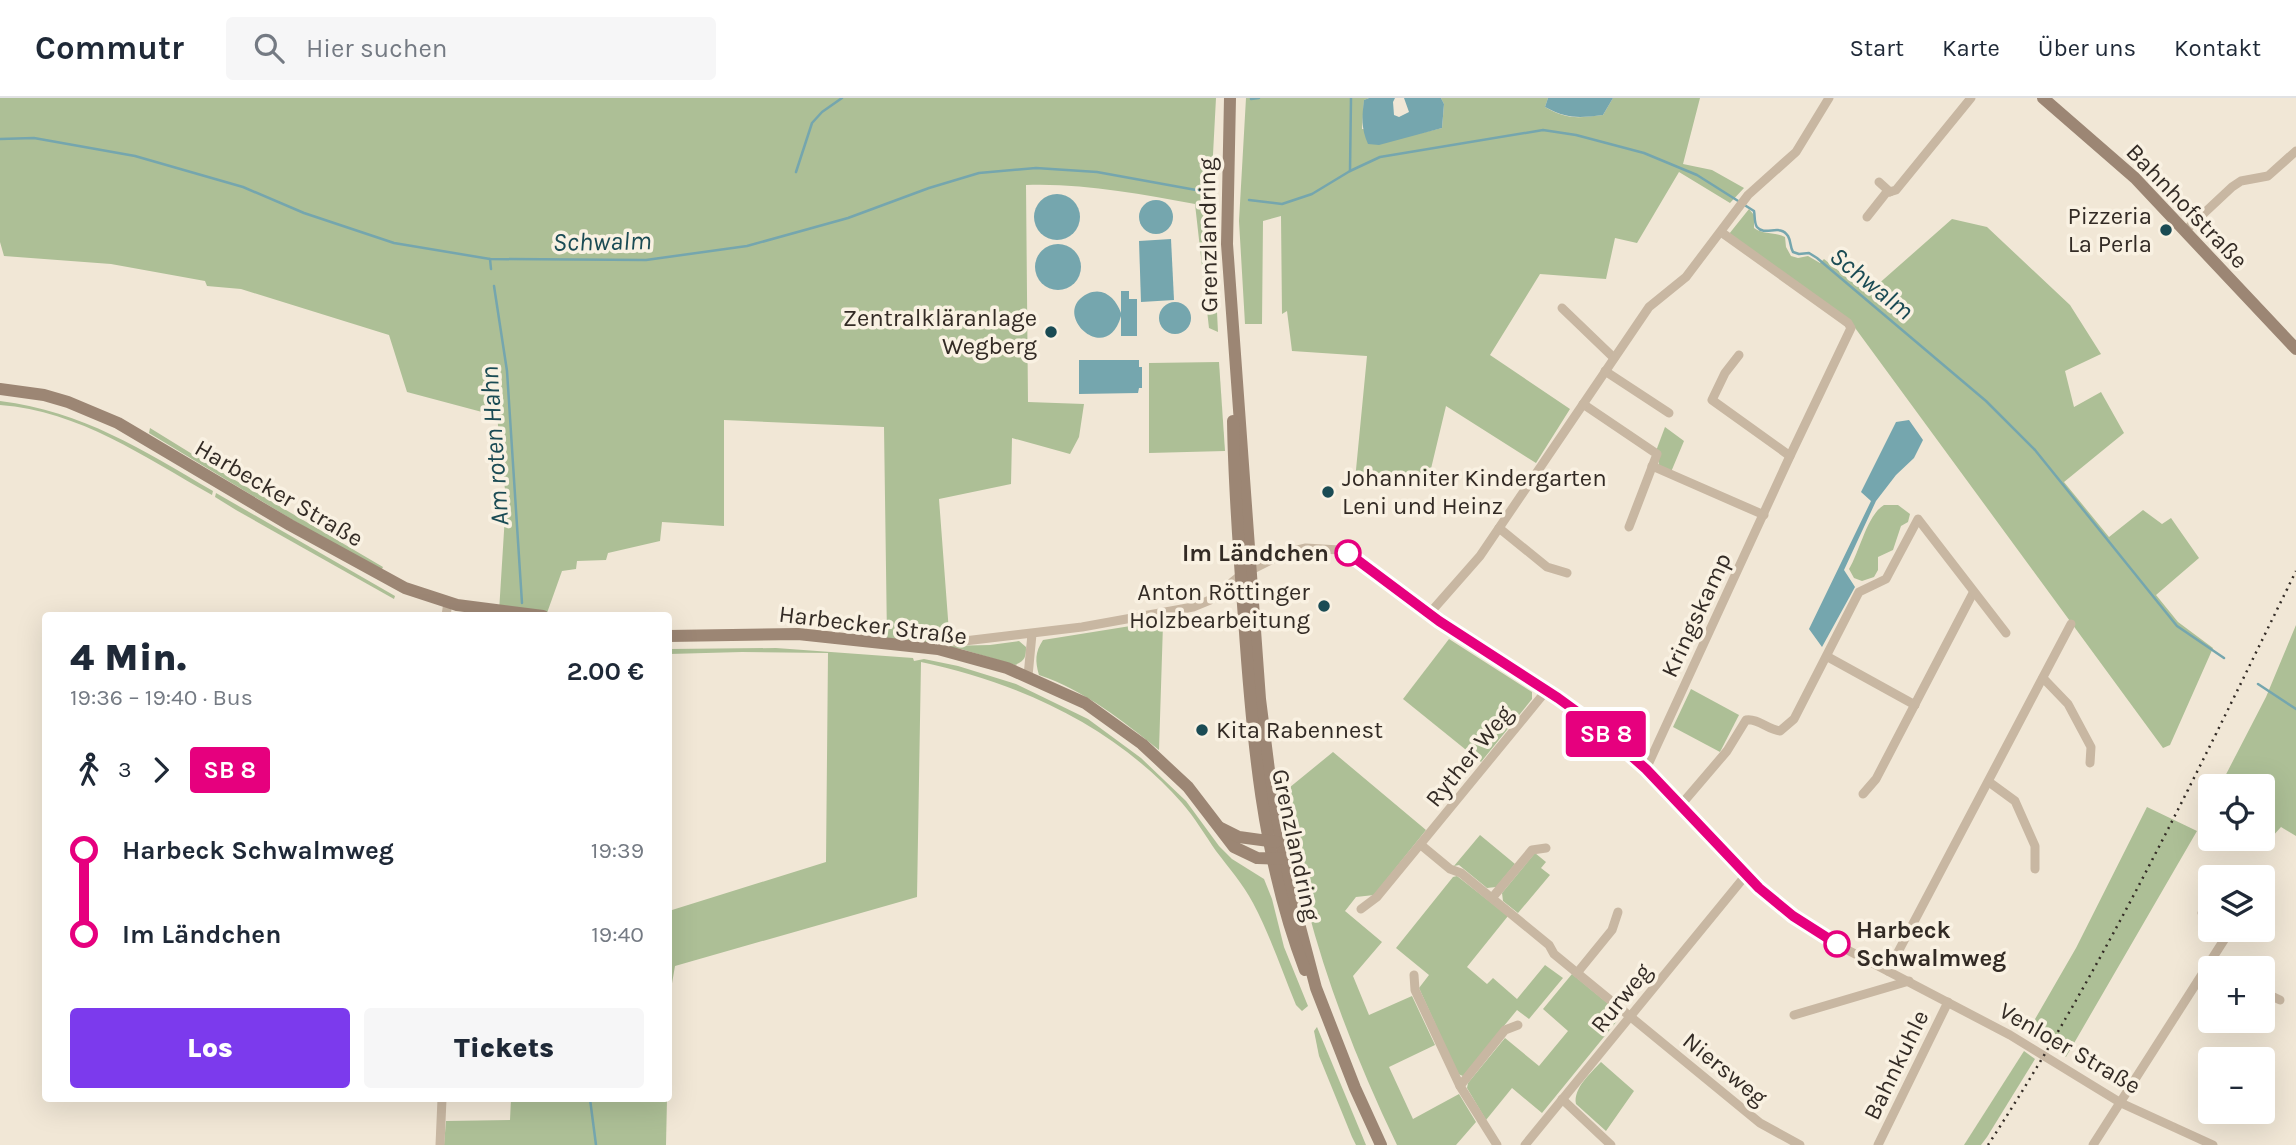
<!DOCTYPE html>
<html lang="de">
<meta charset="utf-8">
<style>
body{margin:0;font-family:Karla,sans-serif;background:#f6f6f7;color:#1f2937;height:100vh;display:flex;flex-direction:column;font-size:26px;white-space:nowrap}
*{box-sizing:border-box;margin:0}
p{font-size:23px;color:#747a83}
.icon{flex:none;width:38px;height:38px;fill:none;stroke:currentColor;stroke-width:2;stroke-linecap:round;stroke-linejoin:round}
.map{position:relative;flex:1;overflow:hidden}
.sheet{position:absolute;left:42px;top:514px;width:630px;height:490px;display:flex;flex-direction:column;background:#fff;border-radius:7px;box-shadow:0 7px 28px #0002}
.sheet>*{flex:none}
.badge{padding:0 14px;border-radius:5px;font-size:24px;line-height:46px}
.buttons{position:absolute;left:2198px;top:676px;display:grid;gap:14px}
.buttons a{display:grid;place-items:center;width:77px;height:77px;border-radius:7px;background:#fff;box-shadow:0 7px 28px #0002;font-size:35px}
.map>.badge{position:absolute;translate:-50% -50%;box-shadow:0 0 0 4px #fff}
.legs{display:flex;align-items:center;gap:10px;height:77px;padding:0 28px;font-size:23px}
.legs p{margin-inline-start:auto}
.overview{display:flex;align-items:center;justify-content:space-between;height:119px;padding:0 28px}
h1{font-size:38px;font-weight:800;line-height:52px}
.action{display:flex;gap:14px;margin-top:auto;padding:14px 28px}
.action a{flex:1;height:80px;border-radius:7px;background:#7c3aed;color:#fff;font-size:28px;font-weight:800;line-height:80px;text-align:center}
.action a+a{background:#f6f6f7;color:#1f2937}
ul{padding:0 28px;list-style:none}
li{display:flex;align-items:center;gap:24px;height:84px;font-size:26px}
li i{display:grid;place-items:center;width:10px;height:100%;margin:0 9px;background:currentColor}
li i::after{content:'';width:18px;height:18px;margin:-9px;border:5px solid;border-radius:50%;background:#fff}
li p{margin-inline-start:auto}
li:first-child i{background:linear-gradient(#0000 50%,currentColor 0)}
li:last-child i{background:linear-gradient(currentColor 50%,#0000 0)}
header{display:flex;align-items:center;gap:42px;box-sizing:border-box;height:98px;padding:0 35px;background:#fff;border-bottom:2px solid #e0e1e3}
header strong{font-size:33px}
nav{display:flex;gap:38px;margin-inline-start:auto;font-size:24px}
.search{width:490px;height:63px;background:#f6f6f7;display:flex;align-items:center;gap:18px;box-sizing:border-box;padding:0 24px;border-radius:7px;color:#747a83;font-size:26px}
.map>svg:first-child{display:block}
</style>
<header>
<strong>Commutr</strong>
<div class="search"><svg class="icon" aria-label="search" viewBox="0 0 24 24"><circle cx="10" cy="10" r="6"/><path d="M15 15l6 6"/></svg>Hier suchen</div>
<nav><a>Start</a><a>Karte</a><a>Über uns</a><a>Kontakt</a></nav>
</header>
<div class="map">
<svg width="2296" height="1047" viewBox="0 0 2296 1047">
<rect width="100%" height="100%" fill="#f1e7d6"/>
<g fill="#adbf96">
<path d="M 0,0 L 1216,0 L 1211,94 L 1218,234 L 1209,230 L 1195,106 C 1139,96 1084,85 1026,87 L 1028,304 L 1084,306 L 1079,339 L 1070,356 L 1012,340 L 1011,386 L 939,401 L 949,534 L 948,548 L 990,547 L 1019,543 L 1026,549 C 1026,559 1025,563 1015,567 L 961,551 L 887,540 L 884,329 L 724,322 L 724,428 L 662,424 L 660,443 L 608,455 L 606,462 L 577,463 L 576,471 L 562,473 L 547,515 L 499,514 L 506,401 L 497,318 L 407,294 L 389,237 L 241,191 L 207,188 L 205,183 L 111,166 L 4,158 L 0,144 Z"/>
<path d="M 1246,0 L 1369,0 L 1364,2 L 1362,31 L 1417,36 L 1442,30 L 1444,6 L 1441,0 L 1548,0 L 1545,9 C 1568,22 1578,20 1603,17 L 1613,0 L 1700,0 L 1683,66 L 1712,72 L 1744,90 L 1730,105 L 1679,74 L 1637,145 L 1615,140 L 1606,181 L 1540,176 L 1490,257 L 1570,311 L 1536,365 L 1446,308 L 1429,379 L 1412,374 L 1395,385 L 1355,382 L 1367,258 L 1292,253 L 1287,213 L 1282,216 L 1281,118 L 1263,123 L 1262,226 L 1245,226 L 1239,123 Z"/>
<path d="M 1749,111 L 1754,117 L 1754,130 C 1764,137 1775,134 1785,139 L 1786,149 L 1791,158 L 1798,160 L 1808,158 L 1820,165 L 1824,161 L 1867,196 L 1952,121 L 1987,129 L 2070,207 L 2101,256 L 2065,273 L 2074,309 L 2101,294 L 2124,335 L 2064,384 L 2109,439 L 2143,412 L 2162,426 L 2171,420 L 2199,460 L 2156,497 L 2178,524 L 2213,550 L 2170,647 L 2163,650 L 1850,223 L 1729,136 Z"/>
<path d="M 1219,264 L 1225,353 L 1149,355 L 1149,265 Z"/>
<path d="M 0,303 C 84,314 141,351 213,393 L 212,397 C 144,359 80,313 0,307 Z"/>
<path d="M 1665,329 L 1684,343 L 1671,374 L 1659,369 L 1658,355 L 1656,353 Z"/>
<path d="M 150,330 L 223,375 L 383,469 L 381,473 L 336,448 L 149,335 Z"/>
<path d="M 216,395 L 395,498 L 394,501 L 236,412 L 215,399 Z"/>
<path d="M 1884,407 L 1898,407 L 1910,416 L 1908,424 L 1901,428 L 1893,452 L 1878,459 L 1878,472 L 1874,479 L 1862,483 L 1854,480 L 1849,471 C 1860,453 1867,417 1884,407 Z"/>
<path d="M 1143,526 L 1163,526 L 1159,652 C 1123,623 1084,592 1039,577 C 1035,563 1035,554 1043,542 Z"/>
<path d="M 2296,527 L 2296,738 L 2281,729 L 2271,740 L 2263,735 L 2263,688 L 2220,688 L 2266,599 Z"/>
<path d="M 1449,541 L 1532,594 L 1532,601 L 1481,664 L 1403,601 Z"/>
<path d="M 776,550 L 913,560 L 914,563 L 924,561 L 958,568 L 1016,586 L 1088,621 L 1141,660 L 1186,703 L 1219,748 L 1232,761 L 1264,781 L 1272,801 L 1284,849 L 1308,908 L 1302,913 L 1296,907 C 1282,873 1270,837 1253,805 C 1243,786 1229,770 1216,753 C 1205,737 1195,720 1182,705 C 1115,629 1020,585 921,564 L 917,799 L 675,868 L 669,903 L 669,927 L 669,791 L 672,812 L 826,764 L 828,555 L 742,554 L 669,556 L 669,551 Z"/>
<path d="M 1691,591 L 1739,617 L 1720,654 L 1673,629 Z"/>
<path d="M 1333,654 L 1426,732 L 1374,797 L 1356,799 L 1345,813 L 1382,844 L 1353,878 L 1369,917 L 1412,898 L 1435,947 L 1389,969 L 1413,1021 L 1459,996 L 1476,1024 L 1456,1047 L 1397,1047 C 1343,935 1301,817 1284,694 Z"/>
<path d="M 2147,709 L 2197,733 L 2066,959 L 2027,935 L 2076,850 Z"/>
<path d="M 1480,737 L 1515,766 L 1496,789 L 1487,790 L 1459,767 L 1454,768 Z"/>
<path d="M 1535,755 L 1546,764 L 1541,770 L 1550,777 L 1518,815 L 1503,803 L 1502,795 Z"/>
<path d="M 1457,778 L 1508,818 L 1467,869 L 1487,886 L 1493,880 L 1517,901 L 1545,867 L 1563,880 L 1529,921 L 1517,912 L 1463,978 L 1458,976 L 1419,890 L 1429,877 L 1396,850 L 1453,779 Z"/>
<path d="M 1572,876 L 1617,913 L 1617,923 L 1542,1015 L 1512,990 L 1486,1022 L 1467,990 L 1468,985 L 1505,940 L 1539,968 L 1568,933 L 1543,911 Z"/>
<path d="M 1317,929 L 1366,1047 L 1356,1047 L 1352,1039 L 1319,958 L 1314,933 Z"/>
<path d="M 2024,953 L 2035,961 L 1987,1039 L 1981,1047 L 1964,1047 Z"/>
<path d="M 1601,964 L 1634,993 L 1606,1033 L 1576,1006 C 1573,990 1591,975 1601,964 Z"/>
<path d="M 511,1001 L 667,1001 L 666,1047 L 444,1047 L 446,1023 L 510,1022 Z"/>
</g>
<g fill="#75a6ae">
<path d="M 1369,0 L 1395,0 L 1393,4 L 1394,17 L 1399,19 L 1409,14 L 1404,0 L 1441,0 L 1444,6 L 1442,30 L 1379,47 L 1368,46 C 1361,30 1362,19 1364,2 Z"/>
<path d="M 1548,0 L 1613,0 L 1603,17 C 1579,20 1567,21 1545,9 Z"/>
<circle cx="1057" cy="119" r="23"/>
<circle cx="1156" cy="119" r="17"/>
<path d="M 1171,141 L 1174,202 L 1141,204 L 1139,143 Z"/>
<circle cx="1058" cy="169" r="23"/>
<path d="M 1121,193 L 1129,193 L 1129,201 L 1137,201 L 1137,238 L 1121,238 L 1121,218 C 1107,270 1049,215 1087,196 C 1104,188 1116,201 1121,215 Z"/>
<circle cx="1175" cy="220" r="16"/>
<path d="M 1079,262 L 1139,262 L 1139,269 L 1142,269 L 1142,290 L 1139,290 L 1138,295 L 1079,296 Z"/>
<path d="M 1909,322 L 1923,342 L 1914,360 L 1896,377 L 1876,403 L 1844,472 L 1855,489 L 1822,549 L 1809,531 L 1871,403 L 1861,394 L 1896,324 Z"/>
</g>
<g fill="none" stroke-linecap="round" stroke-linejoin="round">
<g stroke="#75a6ae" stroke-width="2.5">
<path d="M 1251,1 L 1259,0"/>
<path d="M 0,41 L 34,40 L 135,58 L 243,89 L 304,115 L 394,145 L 490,161 L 646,162 L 747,148 L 848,120 L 929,90 L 979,75 L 1036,70 L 1097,74 L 1207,94"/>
<path d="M 1350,73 L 1351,0"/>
<path d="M 796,74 L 812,25 L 822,14 L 842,0"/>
<path d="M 1249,102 L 1282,106 L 1312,96 L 1350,73 L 1380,59 L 1543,32 L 1576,37 L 1644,55 L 1697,77 L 1754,113 C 1755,117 1754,125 1757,129 C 1765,139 1780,125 1788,138 C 1791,143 1790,149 1793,154 L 1799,156 L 1809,155 L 1817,160 L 1986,303 L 2035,352 L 2177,528 L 2224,560"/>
<path d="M 490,161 L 491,171"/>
<path d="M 494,188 L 507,273 L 522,505"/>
<path d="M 2258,586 L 2296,611"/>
<path d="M 590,1001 L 596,1047"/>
</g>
<g stroke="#c8b7a2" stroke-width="9">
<path d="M 1879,84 L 1890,94"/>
<path d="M 1867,119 L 1886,95 L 1896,92 L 1971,0"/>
<path d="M 2185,133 L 2232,89 L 2241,83 L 2268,78 L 2296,53"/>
<path d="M 1562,210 L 1614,260"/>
<path d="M 1739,257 L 1725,275 L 1712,302 L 1790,358"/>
<path d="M 1605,273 L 1669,315"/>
<path d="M 1583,306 L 1657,356 L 1629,429"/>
<path d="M 1652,368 L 1764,417"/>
<path d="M 1499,430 L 1547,469 L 1567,475"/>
<path d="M 1429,516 L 1480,458 L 1649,209 L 1686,179 L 1748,97 L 1796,54 L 1829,0"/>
<path d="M 446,518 L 448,504"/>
<path d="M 956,544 L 1082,529 L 1193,509 L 1210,502 L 1241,477 L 1285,455 L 1306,450 L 1339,452 L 1355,459 L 1439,523 L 1570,608 L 1602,633 L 1646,671 L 1746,777 L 1793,818 L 1838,847 L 2010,937 L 2121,1005 L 2213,1047"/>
<path d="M 1828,559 L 1915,607"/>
<path d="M 1028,578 L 1032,536"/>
<path d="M 2043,580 L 2068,606 L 2091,649 L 2090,665"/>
<path d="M 1646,671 L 1790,358 L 1851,230 L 1848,225 L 1721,134"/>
<path d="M 1989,684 L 2015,703 L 2035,748 L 2035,771"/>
<path d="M 1863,696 L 1876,681 L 1973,495"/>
<path d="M 1680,708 L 1727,653 L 1746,622 C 1758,620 1768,632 1780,633 L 1794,621 L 1859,494 L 1886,481 L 1918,421 L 2006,535"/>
<path d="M 1421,747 L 1450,771 L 1461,775 L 1549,847 L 1554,856 L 1760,1025 L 1800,1047"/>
<path d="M 1492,800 L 1532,752 L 1546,750"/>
<path d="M 1361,811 L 1377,799 L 1546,593"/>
<path d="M 2202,815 L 2210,820"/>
<path d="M 1888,873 L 2071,526"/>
<path d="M 1577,875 L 1612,832 L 1618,814"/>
<path d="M 1414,877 L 1415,892 L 1460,988 L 1497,1047"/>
<path d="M 2263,894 L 2280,902"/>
<path d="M 1794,917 L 1909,883"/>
<path d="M 1460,988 L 1505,932 L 1518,927"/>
<path d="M 1562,1001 L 1611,1047"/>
<path d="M 440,1047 L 442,1001"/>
<path d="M 1525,1047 L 1746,777"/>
<path d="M 1878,1047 L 1948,904"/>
<path d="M 2093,1047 L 2231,831"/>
</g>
<g stroke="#9c8674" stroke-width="12">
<path d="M 1230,0 L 1227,146 L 1260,601 L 1273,704 L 1290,791 L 1316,890 L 1355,990 L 1381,1047"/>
<path d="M 2043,0 L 2135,80 L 2296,251"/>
<path d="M 0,291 L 44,297 L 68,304 L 118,325 L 290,427 L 405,490 L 457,507 L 543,518"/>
<path d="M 1233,323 C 1234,389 1239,455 1244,520 C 1252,638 1262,760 1305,872"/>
<path d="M 668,538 L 798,536 L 938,551 L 1007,570 L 1085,605 L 1142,646 L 1188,689 L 1234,749 L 1257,760 L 1284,761"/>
<path d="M 1221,730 L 1239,739 L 1276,744"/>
</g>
<path stroke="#332b25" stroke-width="2.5" stroke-dasharray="2 5" stroke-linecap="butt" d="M 1988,1047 C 2107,865 2200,668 2296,473"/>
</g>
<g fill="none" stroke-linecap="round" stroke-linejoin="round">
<defs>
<path id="line-1" d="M 1348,455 L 1439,523 L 1558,600 L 1602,632 L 1646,671 L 1759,790 L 1793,818 L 1837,846"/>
</defs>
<use href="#line-1" stroke="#fff" stroke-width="16"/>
<use href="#line-1" stroke="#e6007e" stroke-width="10"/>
</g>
<g fill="#1a4b54" stroke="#f9f1e2" stroke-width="2.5">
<circle cx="2166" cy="132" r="7"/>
<circle cx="1051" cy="234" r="7"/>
<circle cx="1328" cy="394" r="7"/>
<circle cx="1324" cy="508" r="7"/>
<circle cx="1202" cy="632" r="7"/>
</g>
<g fill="#fff" stroke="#e6007e" stroke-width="3.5">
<circle cx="1348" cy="455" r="12"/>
<circle cx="1837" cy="846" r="12"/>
</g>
<g text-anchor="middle" stroke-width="7" stroke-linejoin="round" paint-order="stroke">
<g font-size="24" fill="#332b25" stroke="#f9f1e2">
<text transform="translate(2187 108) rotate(46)" y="8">Bahnhofstraße</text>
<text transform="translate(1208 137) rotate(-91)" y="8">Grenzlandring</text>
<text transform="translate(279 395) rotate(30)" y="8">Harbecker Straße</text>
<text transform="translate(1696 517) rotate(-65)" y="8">Kringskamp</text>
<text transform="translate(873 527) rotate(7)" y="8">Harbecker Straße</text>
<text transform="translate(1469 658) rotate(-51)" y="8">Ryther Weg</text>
<text transform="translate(1296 747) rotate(78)" y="8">Grenzlandring</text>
<text transform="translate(1621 900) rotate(-51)" y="8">Rurweg</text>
<text transform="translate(2070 950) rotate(30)" y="8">Venloer Straße</text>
<text transform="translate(1896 967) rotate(-64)" y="8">Bahnkuhle</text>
<text transform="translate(1725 971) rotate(39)" y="8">Niersweg</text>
</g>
<g font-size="24" fill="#332b25" stroke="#f9f1e2" text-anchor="end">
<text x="2152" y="126">Pizzeria<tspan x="2152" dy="28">La Perla</tspan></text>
<text x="1037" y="228">Zentralkläranlage<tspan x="1037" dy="28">Wegberg</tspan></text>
<text x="1342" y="388" text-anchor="start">Johanniter Kindergarten<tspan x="1342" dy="28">Leni und Heinz</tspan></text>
<text x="1310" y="502">Anton Röttinger<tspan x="1310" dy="28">Holzbearbeitung</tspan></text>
<text x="1216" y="640" text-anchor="start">Kita Rabennest</text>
</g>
<g font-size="24" font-weight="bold" fill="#332b25" stroke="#f9f1e2" text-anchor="end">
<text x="1329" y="463">Im Ländchen</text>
<text x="1856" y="840" text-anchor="start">Harbeck<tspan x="1856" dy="28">Schwalmweg</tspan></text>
</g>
<g font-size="26" font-style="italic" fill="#1a4b54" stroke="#f9f1e2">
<text transform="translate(602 143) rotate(-1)" y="9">Schwalm</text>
<text transform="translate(1872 185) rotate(39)" y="9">Schwalm</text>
<text transform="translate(494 348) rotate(-94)" y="9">Am roten Hahn</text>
</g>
</g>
</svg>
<div class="buttons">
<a><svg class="icon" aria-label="locate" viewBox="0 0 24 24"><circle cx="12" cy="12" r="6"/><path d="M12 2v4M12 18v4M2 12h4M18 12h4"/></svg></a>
<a><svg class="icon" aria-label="layers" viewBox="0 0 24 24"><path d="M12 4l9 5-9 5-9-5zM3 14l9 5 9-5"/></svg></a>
<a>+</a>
<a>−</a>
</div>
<b class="badge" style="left:1606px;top:636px;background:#e6007e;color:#fff">SB 8</b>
<section class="sheet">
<div class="overview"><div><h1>4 Min.</h1><p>19:36 – 19:40 · Bus</p></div><b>2.00 €</b></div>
<div class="legs"><svg class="icon" aria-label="walk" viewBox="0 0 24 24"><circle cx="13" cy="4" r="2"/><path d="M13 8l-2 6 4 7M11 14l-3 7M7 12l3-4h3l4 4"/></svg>3<svg class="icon" aria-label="forward" viewBox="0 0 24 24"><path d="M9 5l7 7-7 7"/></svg><b class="badge" style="background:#e6007e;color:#fff">SB 8</b></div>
<ul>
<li><i style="color:#e6007e"></i><b>Harbeck Schwalmweg</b><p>19:39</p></li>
<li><i style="color:#e6007e"></i><b>Im Ländchen</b><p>19:40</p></li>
</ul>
<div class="action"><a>Los</a><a>Tickets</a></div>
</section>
</div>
